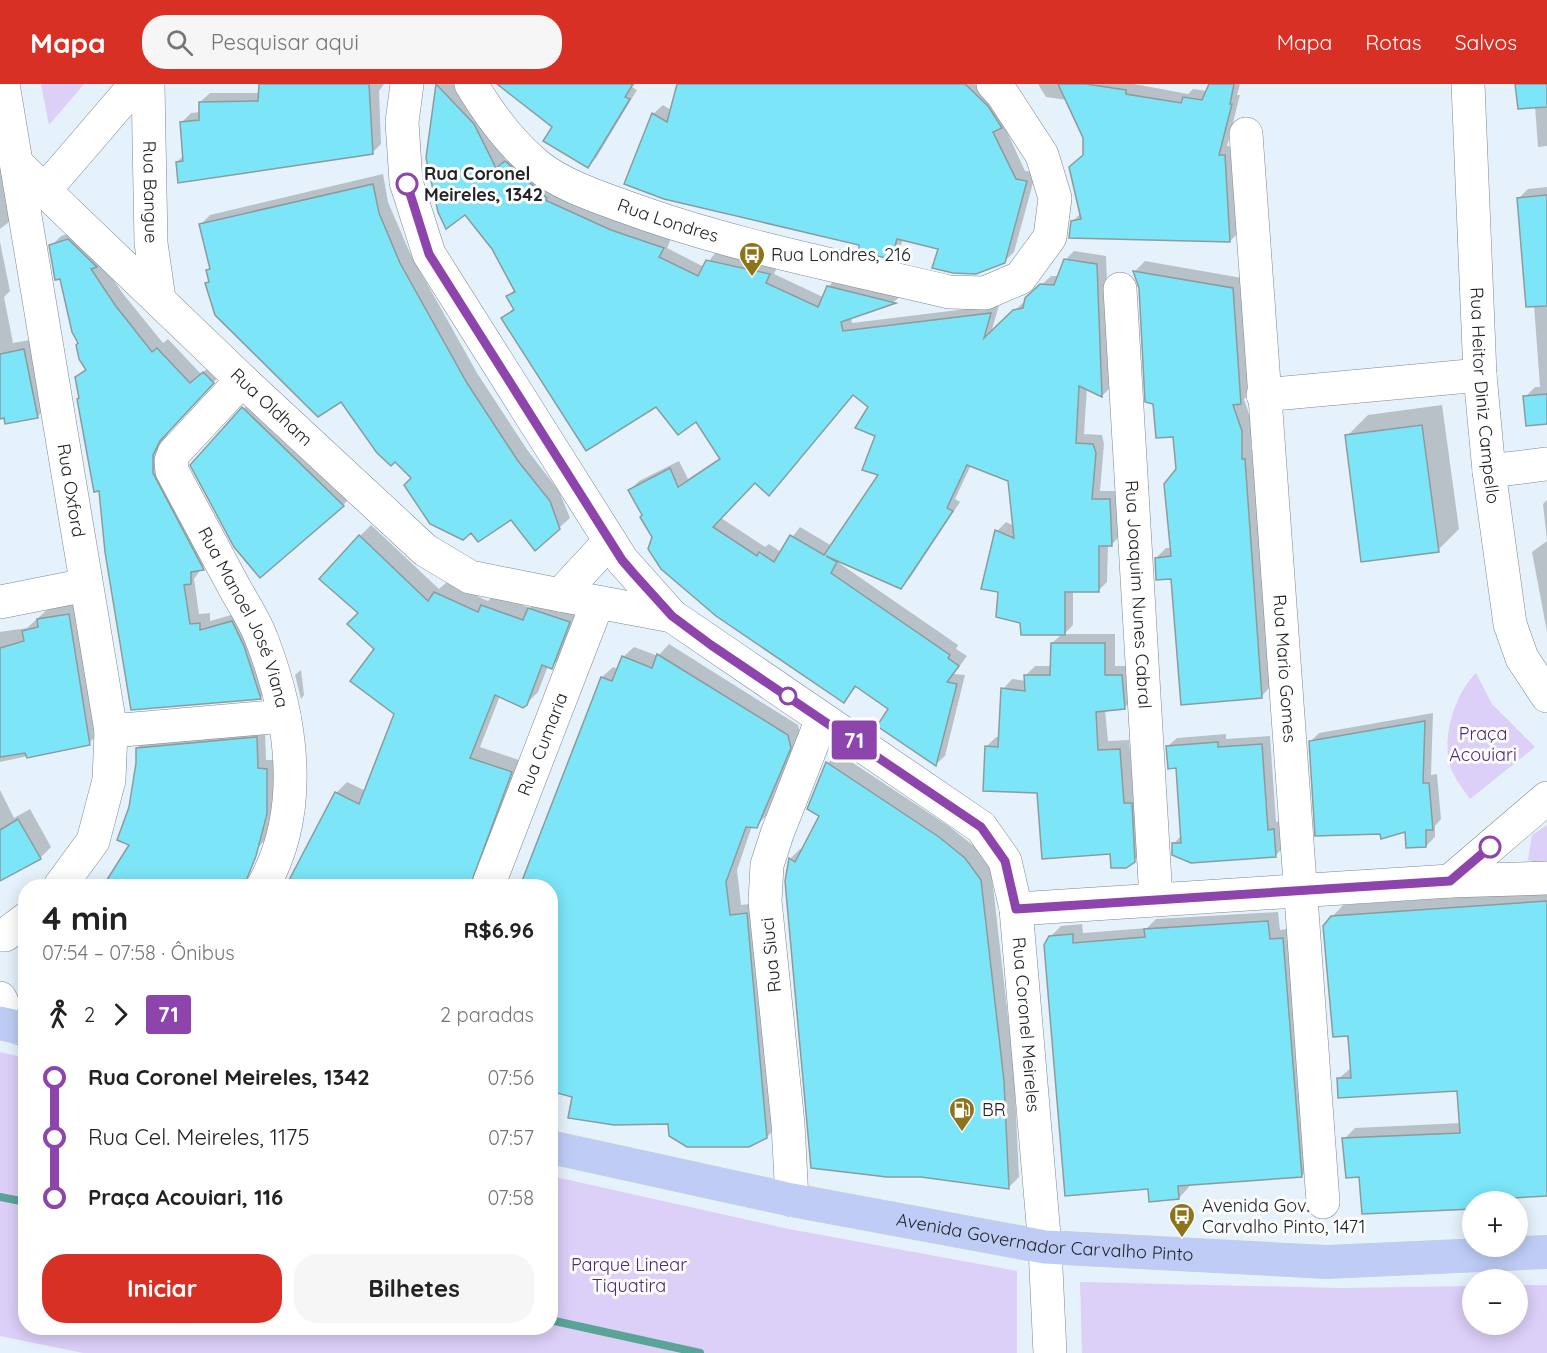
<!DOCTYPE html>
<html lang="pt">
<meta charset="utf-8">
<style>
body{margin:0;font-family:Quicksand,sans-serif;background:#f6f6f6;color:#222;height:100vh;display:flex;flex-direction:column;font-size:22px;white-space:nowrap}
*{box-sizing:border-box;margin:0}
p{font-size:20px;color:#767676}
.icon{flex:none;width:33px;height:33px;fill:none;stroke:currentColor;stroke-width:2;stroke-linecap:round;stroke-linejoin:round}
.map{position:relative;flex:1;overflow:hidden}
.drawer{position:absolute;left:18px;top:795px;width:540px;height:456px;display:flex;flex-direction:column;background:#fff;border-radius:24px;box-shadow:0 3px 15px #0003}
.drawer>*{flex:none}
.badge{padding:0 12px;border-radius:4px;font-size:21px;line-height:39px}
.tools{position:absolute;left:1462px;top:1107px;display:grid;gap:12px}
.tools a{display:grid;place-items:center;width:66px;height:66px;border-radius:50%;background:#fff;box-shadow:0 3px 15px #0003;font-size:30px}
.map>.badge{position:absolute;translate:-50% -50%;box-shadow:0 0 0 3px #fff}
.legs{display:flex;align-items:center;gap:9px;height:66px;padding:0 24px;font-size:20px}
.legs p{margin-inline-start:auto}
.summary{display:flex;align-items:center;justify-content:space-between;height:102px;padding:0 24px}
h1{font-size:33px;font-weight:700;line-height:45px}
.action{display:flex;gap:12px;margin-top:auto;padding:12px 24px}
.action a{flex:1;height:69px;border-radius:24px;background:#d93025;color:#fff;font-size:24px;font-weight:700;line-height:69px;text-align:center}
.action a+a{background:#f6f6f6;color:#222}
ul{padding:0 24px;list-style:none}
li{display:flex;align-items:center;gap:21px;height:60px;font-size:22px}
li i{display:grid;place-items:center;width:9px;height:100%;margin:0 8px;background:currentColor}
li i::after{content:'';width:15px;height:15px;margin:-8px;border:4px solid;border-radius:50%;background:#fff}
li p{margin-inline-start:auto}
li:first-child i{background:linear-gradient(#0000 50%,currentColor 0)}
li:last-child i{background:linear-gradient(currentColor 50%,#0000 0)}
header{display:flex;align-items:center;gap:36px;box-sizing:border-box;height:84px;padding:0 30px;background:#d93025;color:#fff}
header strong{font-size:28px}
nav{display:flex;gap:33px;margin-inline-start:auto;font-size:21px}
.search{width:420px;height:54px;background:#f6f6f6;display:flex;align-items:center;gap:15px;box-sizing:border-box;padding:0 21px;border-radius:24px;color:#767676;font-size:22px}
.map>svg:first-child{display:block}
</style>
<header>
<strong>Mapa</strong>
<div class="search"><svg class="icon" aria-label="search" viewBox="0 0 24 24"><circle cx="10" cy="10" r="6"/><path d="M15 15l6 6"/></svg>Pesquisar aqui</div>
<nav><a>Mapa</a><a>Rotas</a><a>Salvos</a></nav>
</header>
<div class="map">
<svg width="1547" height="1269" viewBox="0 0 1547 1269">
<rect width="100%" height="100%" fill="#e6f2fb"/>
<g fill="#dccff8">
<path d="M 41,0 L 84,0 L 49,41 Z"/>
<path d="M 1476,589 L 1492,620 L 1535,663 L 1470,715 C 1463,705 1454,694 1450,682 C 1442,653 1454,611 1476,589 Z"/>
<path d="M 1547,741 L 1547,782 L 1528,776 L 1532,751 Z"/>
<path d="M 0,968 L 25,974 L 26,1244 L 550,1244 L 551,1092 L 789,1145 L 1017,1187 L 1017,1269 L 83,1269 L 0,1252 Z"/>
<path d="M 1080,1198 L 1341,1204 L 1473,1202 L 1473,1240 L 1518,1240 L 1518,1201 L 1547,1201 L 1547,1269 L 1082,1269 Z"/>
</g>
<g fill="#0003" fill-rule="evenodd">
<path d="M 261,0 L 384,0 L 379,7 L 381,60 L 372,69 L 177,78 L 184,71 L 182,38 L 191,29 L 200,28 L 200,18 L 210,9 L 260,9 Z"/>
<path d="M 438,0 L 455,0 L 482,31 L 506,77 L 515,70 L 671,155 L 667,164 L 704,183 L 716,168 L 778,181 L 774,190 L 823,213 L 828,203 L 837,194 L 903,210 L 895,217 L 851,233 L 852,239 L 999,221 L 991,249 L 1051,192 L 1059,192 L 1065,176 L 1074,167 L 1106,172 L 1111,303 L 1102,312 L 1087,304 L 1084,350 L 1102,351 L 1104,360 L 1100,407 L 1119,407 L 1120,452 L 1111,461 L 1108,461 L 1107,498 L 1098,507 L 1073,506 L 1073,541 L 1064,550 L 1115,550 L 1115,582 L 1132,582 L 1134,614 L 1124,624 L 1105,625 L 1108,657 L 1129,656 L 1134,710 L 1144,766 L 1134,776 L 1111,768 L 986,663 L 996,653 L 1000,653 L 1003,605 L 1012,595 L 1026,597 L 1025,592 L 1035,582 L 1052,582 L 1052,559 L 1062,550 L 1022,538 L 1000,507 L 983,504 L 997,447 L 1006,438 L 1014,442 L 1010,396 L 971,381 L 955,415 L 960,418 L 910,494 L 901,503 L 840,476 L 839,479 L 958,561 L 956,565 L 967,572 L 954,590 L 965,591 L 945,672 L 936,680 L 890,625 L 857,602 L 844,617 L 717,531 L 669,492 L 650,464 L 654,453 L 630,406 L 639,397 L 679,377 L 688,395 L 721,373 L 696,336 L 656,321 L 503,234 L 514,224 L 508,212 L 515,205 L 493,165 L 428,74 ZM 853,310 L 870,322 L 877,351 L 880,391 L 832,462 L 800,443 L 781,468 L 769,460 L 765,463 L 721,434 L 755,397 Z"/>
<path d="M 516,0 L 635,0 L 632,3 L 637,6 L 596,74 L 588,82 Z"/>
<path d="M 679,0 L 985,0 L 1025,87 L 1036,88 L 1014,168 L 1004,178 L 903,155 L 900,164 L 891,173 L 860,160 L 653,30 L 663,21 L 671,26 Z"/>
<path d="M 1038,0 L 1134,0 L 1188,10 L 1193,5 L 1207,7 L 1210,0 L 1240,0 L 1237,11 L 1240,11 L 1227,62 L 1233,63 L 1239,148 L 1230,157 L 1072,138 L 1081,129 L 1085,54 L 1067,16 L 1046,13 Z"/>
<path d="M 1517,0 L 1547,0 L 1547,62 L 1538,63 L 1535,22 Z"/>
<path d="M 0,58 L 14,134 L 0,145 Z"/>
<path d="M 383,90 L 388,118 L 410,169 L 477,289 L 528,367 L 559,407 L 570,434 L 559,444 L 511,434 L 413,394 L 342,315 L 206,199 L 210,196 L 207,187 L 211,183 L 200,141 L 210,131 Z"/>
<path d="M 1547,103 L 1547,338 L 1525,313 L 1535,303 L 1540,303 L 1534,221 L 1518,115 L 1528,105 Z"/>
<path d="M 79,146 L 124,211 L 163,259 L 168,255 L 201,290 L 214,279 L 223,288 L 170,345 L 163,360 L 213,475 L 201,485 L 194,495 L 199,530 L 210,529 L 210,537 L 242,528 L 270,604 L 260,614 L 132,625 L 101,405 L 77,294 L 87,284 L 51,162 L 61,152 Z"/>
<path d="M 0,158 L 10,207 L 4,213 L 13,259 L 35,255 L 48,322 L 37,333 L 0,333 Z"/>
<path d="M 1145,177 L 1242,194 L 1251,308 L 1244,315 L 1251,336 L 1251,365 L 1255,365 L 1271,602 L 1261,613 L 1156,474 L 1166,464 L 1171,464 L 1177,385 L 1174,352 L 1135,187 Z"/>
<path d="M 253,315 L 352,412 L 343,421 L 192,380 Z"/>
<path d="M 1442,321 L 1459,445 L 1438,466 L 1347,352 L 1368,331 Z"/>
<path d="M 1547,416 L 1547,548 L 1532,468 L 1547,457 L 1543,420 Z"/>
<path d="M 371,441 L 439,505 L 447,498 L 488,517 L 494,511 L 530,524 L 540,514 L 580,526 L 563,572 L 551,583 L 548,582 L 538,608 L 526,620 L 500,612 L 480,663 L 522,677 L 478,802 L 287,802 L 336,709 L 347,698 L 366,707 L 396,629 L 376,565 L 360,529 L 360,452 Z"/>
<path d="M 80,519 L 100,648 L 89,659 L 0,678 L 0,548 L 27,544 L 49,524 Z"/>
<path d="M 669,560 L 798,641 L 801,652 L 767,731 L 756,742 L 752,742 L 737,786 L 741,821 L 758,819 L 777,1042 L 767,1053 L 669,1038 L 573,1012 L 550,802 L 522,802 L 602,593 L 613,583 L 619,585 L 623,573 L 634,563 L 658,572 Z"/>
<path d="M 301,586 L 304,611 L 301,615 L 295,591 Z"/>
<path d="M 1433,629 L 1431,691 L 1437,690 L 1441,735 L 1435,742 L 1435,753 L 1426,762 L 1406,746 L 1382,748 L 1310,658 L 1319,649 Z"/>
<path d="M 265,645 L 266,676 L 275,676 L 275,720 L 265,756 L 257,765 L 249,757 L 202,802 L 105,802 L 131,761 L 130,723 L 137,679 L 137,664 L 146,655 Z"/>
<path d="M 1226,650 L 1226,655 L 1270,652 L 1276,738 L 1282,737 L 1284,763 L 1275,772 L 1173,760 L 1182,751 L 1177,682 L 1168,662 L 1177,654 Z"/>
<path d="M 838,669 L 950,743 L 975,763 L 991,785 L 1014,986 L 1019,1093 L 1009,1103 L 921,1092 L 812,1083 L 787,784 L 790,775 L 800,765 L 803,766 L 821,731 L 809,724 L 828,679 Z"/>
<path d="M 0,706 L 14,734 L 30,725 L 51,763 L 40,774 L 0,795 Z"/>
<path d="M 1547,807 L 1547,1110 L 1486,1114 L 1482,1118 L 1473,1118 L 1473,1123 L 1361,1091 L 1344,1055 L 1355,1044 L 1461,1039 L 1459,1005 L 1338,995 L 1351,984 L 1332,833 L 1343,821 Z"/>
<path d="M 1278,828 L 1280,846 L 1293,844 L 1312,1082 L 1302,1092 L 1189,1099 L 1189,1103 L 1179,1114 L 1150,1103 L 1050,853 L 1061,842 L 1082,840 L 1083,849 L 1147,844 L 1156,835 Z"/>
</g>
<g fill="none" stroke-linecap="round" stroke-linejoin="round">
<g stroke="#5aa497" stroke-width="8">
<path d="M 0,1113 L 26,1118"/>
<path d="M 550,1236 L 700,1269"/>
</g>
</g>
<g fill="#7ce6f8" stroke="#8c9b9d" stroke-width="1.5" fill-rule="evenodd">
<path d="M 259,0 L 369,0 L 373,70 L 178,99 L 176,78 L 183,77 L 180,38 L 199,36 L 199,18 L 258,17 Z"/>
<path d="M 436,0 L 474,40 L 496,84 L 505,77 L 547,114 L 545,116 L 611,146 L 664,164 L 659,173 L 698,192 L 706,176 L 770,190 L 766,199 L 818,223 L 827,202 L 896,219 L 841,238 L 843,247 L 991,229 L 984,254 L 1013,226 L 1023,224 L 1025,214 L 1040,200 L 1054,201 L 1064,175 L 1097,180 L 1102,313 L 1079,302 L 1076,359 L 1093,360 L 1096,369 L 1092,415 L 1110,415 L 1112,462 L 1099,462 L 1099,508 L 1065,508 L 1065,551 L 1021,551 L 1020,539 L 996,533 L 998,508 L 981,505 L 995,446 L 1014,454 L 1008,397 L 967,381 L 947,424 L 953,427 L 901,505 L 826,472 L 837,478 L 831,489 L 950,571 L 948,574 L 959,582 L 947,598 L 957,600 L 936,682 L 877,642 L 888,625 L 855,602 L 844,619 L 716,532 L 661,485 L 648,465 L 652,453 L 640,433 L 642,431 L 628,406 L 670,384 L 678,403 L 720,375 L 696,338 L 678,351 L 656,323 L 586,367 L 501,234 L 514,226 L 506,212 L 515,208 L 492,165 L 465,131 L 446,145 L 438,128 L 426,74 ZM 853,311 L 868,323 L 855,344 L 875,352 L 862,386 L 878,391 L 824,471 L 790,451 L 774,478 L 759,468 L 757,472 L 713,443 L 755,399 L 769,412 Z"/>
<path d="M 497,0 L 633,0 L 625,13 L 630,15 L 588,84 L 543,57 L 552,43 Z"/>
<path d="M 677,0 L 965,0 L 988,22 L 1002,44 L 993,48 L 1016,95 L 1027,97 L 1005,179 L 976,190 L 953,189 L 932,184 L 938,165 L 897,155 L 891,175 L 867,170 L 859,168 L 859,161 L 664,115 L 624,100 L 652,29 L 667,38 Z"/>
<path d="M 1058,0 L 1086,0 L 1126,6 L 1126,10 L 1181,19 L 1183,13 L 1202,16 L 1209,0 L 1234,0 L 1230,20 L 1232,20 L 1219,71 L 1225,71 L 1230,158 L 1069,154 L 1071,137 L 1081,135 L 1069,83 L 1083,71 L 1083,54 Z"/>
<path d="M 1515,0 L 1547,0 L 1547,23 L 1518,25 Z"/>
<path d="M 373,100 L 379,129 L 400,179 L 467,299 L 518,377 L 550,417 L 560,445 L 535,467 L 511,436 L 478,458 L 471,449 L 463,456 L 430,440 L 404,401 L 411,394 L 395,378 L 391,382 L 377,369 L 341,318 L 318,333 L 215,231 L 205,199 L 209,198 L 206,186 L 210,185 L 199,140 Z"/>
<path d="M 1547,111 L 1547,222 L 1526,223 L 1517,114 Z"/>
<path d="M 68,155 L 97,183 L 91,185 L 115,221 L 152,268 L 157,264 L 190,299 L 203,288 L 214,299 L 160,357 L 153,371 L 153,389 L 204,486 L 191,488 L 191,500 L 184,501 L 190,540 L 200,539 L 200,546 L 232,537 L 244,562 L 261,615 L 131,626 L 105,468 L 99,407 L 94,408 L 77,315 L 79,314 L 75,293 L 86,286 L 79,275 L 76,261 L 78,259 L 72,248 L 60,195 L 55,196 L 49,161 Z"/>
<path d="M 1133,187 L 1233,204 L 1241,320 L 1233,321 L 1242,347 L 1242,375 L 1245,375 L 1262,614 L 1181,621 L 1171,495 L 1156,496 L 1155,474 L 1171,472 L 1164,400 L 1176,385 L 1173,353 L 1156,354 L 1153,320 L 1145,318 L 1139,204 Z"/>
<path d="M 24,265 L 38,334 L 5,340 L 4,334 L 0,335 L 0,270 Z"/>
<path d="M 1547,310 L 1547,340 L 1526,342 L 1523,312 Z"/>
<path d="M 242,323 L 344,422 L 260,494 L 234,463 L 190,381 Z"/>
<path d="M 1422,341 L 1439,468 L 1361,478 L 1345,351 Z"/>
<path d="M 359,451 L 428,517 L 434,508 L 478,528 L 481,521 L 523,536 L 528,524 L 570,538 L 552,585 L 542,581 L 527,621 L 523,624 L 495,611 L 470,674 L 512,688 L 470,802 L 286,802 L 335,708 L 359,720 L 394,630 L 350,597 L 374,565 L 347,540 L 358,529 L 319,495 Z"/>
<path d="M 69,530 L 90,661 L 27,674 L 25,669 L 0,673 L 0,564 L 24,557 L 22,547 L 38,543 L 37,535 Z"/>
<path d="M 1051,559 L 1105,559 L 1105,591 L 1122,591 L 1125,625 L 1096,628 L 1098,666 L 1120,665 L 1124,719 L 1132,719 L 1135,778 L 1126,784 L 1111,784 L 1110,770 L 1042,775 L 1037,709 L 983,707 L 985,662 L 998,663 L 1001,604 L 1025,607 L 1024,591 L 1050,591 Z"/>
<path d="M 657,570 L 788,651 L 791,664 L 757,744 L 746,743 L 726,798 L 730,831 L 747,829 L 767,1054 L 749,1063 L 687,1063 L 669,1052 L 668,1040 L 614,1041 L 568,1034 L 572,1013 L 550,1007 L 550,802 L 520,802 L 601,593 L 612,597 L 622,572 L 652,584 Z"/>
<path d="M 1425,637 L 1423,699 L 1429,699 L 1433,746 L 1426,746 L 1426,763 L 1406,764 L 1405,748 L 1381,755 L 1380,750 L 1315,752 L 1309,657 Z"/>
<path d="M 257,653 L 258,684 L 267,685 L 267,730 L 256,772 L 244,802 L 103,802 L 129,761 L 117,756 L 129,723 L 136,679 L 136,664 Z"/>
<path d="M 1218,658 L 1218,663 L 1262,660 L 1268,746 L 1274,745 L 1276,773 L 1191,779 L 1172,771 L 1172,759 L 1181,759 L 1176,684 L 1168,685 L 1166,662 Z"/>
<path d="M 826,678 L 939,753 L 965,774 L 981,796 L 1004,997 L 1009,1105 L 921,1093 L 887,1093 L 811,1084 L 785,797 L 789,774 L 795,778 L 819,732 L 807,725 Z"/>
<path d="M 18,735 L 41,775 L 0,797 L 0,746 Z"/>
<path d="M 1547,817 L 1547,1112 L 1476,1116 L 1473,1118 L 1473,1125 L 1362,1130 L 1359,1093 L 1346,1094 L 1342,1054 L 1460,1049 L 1457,1007 L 1338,1014 L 1337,994 L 1351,994 L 1348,952 L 1333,953 L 1323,842 L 1331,832 Z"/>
<path d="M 1268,837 L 1270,855 L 1283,854 L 1302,1093 L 1178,1102 L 1179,1115 L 1149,1118 L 1148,1105 L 1065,1112 L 1044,861 L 1049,852 L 1073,850 L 1073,859 L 1145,853 L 1144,845 Z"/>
</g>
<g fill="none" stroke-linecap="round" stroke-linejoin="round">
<defs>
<g id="minor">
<path id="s1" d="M 3,0 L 111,647 L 109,696 L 93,757 L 60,802"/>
<path id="s2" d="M 148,0 L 151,159 L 159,215"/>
<path id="s3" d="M 407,0 L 402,38 L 406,98 L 429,170 L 622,476 L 672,532 L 981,743 L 1005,777 L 1016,825 L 1045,1163 L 1050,1269"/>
<path id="s4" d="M 471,0 C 489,30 510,59 537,81 C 560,100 595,112 623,122 C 728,161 840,182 949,208 L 985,209 L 1020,194 L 1050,153 L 1055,114 L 1042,71 L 1003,11 L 993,0"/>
<path id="s5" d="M 1468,0 L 1480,291 L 1489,387 L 1510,540 L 1522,574 L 1547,612"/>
<path id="s6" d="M 1246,50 L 1323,1118"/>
<path id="s7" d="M 17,80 L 242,296 L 425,466 L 470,493 L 560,511"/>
<path d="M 45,106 L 136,0"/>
<path id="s8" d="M 1120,205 L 1156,815"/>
<path id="s9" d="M 242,296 L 174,369 L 171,377 L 172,387 C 192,424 212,462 232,499 C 242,518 255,536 262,556 C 292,634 306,726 263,802"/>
<path d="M 1263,311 L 1480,291"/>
<path d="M 1489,387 L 1547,380"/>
<path d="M 610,457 L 560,511 L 672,532"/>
<path d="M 0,518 L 86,501"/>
<path d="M 111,647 L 284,632"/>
<path d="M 1450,797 L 1547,714"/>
<path id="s10" d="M 488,802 L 597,520"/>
<path d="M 1016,825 L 1450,797 L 1547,794"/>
<path d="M 0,851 L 5,851 L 26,835"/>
<path d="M 0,914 L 8,931 L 20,944"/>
<path d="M 792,1116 L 788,1040 L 765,817 L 767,781 L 777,750 L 822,635"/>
</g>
<g id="major">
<path d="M 0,939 L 26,945"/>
<path id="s11" d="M 550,1063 L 792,1116 L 1045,1163 L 1327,1178 L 1547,1168"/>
</g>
</defs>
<use href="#minor" stroke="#7d8890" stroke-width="34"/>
<use href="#major" stroke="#cecfd0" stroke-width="34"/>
<use href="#minor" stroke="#fff" stroke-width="33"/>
<use href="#major" stroke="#bfcdf6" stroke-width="33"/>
</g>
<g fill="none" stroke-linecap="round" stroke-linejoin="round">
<defs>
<path id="line-1" d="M 407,100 L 429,170 L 622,476 L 634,490 L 672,532 L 711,561 L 981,743 L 1005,777 L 1016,825 L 1450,797 L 1490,763"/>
</defs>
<use href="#line-1" stroke="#fff" stroke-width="14"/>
<use href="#line-1" stroke="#8e44ad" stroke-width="9"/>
</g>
<defs>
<symbol id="bus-pin" viewBox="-11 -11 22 30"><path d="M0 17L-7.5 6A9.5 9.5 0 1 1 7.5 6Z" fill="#8e7418" stroke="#fdfdfd"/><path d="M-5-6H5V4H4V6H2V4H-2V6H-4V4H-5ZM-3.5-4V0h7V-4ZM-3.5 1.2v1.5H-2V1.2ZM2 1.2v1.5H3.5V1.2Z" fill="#fff"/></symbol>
<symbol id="fuel-pin" viewBox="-11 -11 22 30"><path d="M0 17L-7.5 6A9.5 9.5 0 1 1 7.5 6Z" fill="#8e7418" stroke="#fdfdfd"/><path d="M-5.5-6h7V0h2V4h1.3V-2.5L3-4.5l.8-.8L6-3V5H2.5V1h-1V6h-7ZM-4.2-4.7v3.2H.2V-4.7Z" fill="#fff"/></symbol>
</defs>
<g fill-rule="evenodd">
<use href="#bus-pin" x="737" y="156" width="30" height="40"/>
<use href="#fuel-pin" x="947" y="1011" width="30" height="40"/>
<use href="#bus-pin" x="1167" y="1117" width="30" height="40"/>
</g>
<g fill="#fff" stroke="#8e44ad" stroke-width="3">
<circle cx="407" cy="100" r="10"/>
<circle cx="788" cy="612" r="8"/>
<circle cx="1490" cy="763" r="10"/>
</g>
<g text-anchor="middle" stroke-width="6" stroke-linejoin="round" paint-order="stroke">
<g font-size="18" font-weight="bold" fill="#212528" stroke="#fdfdfd" text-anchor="start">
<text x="424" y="96">Rua Coronel<tspan x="424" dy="21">Meireles, 1342</tspan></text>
</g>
<g font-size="18" fill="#212528" stroke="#fdfdfd">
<text dy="6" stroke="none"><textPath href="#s2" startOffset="108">Rua Bangue</textPath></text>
<text dy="6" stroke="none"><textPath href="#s4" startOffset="248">Rua Londres</textPath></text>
<text dy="6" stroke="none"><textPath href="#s5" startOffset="312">Rua Heitor Diniz Campello</textPath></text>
<text dy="6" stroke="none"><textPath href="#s7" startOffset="352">Rua Oldham</textPath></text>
<text dy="6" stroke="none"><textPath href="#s1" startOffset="412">Rua Oxford</textPath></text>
<text dy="6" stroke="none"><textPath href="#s8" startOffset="306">Rua Joaquim Nunes Cabral</textPath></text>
<text dy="6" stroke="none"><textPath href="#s9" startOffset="282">Rua Manoel José Viana</textPath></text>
<text dy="6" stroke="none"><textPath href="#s6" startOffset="536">Rua Mario Gomes</textPath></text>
<text dy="6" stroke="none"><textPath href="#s10" startOffset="152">Rua Cumaria</textPath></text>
<text transform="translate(771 871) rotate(-96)" y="6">Rua Siuci</text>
<text dy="6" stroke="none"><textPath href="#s3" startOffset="1192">Rua Coronel Meireles</textPath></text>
<text dy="6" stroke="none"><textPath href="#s11" startOffset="504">Avenida Governador Carvalho Pinto</textPath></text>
</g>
<g font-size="18" fill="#212528" stroke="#fdfdfd" text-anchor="start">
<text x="771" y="177">Rua Londres, 216</text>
<text x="982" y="1032">BR</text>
<text x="1202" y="1128">Avenida Gov.<tspan x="1202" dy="21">Carvalho Pinto, 1471</tspan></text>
</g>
<g font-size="18" fill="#4c2a7a" stroke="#fdfdfd">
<text x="1483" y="656">Praça<tspan x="1483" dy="21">Acouiari</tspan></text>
<text x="629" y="1187">Parque Linear<tspan x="629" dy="21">Tiquatira</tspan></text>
</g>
</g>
</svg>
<div class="tools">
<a>+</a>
<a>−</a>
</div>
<b class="badge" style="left:854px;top:656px;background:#8e44ad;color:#fff">71</b>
<section class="drawer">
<div class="summary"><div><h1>4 min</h1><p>07:54 – 07:58 · Ônibus</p></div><b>R$6.96</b></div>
<div class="legs"><svg class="icon" aria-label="walk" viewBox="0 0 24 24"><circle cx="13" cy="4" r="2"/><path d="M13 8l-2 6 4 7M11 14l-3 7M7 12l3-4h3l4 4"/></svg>2<svg class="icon" aria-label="forward" viewBox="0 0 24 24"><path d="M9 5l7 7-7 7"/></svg><b class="badge" style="background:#8e44ad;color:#fff">71</b><p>2 paradas</p></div>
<ul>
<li><i style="color:#8e44ad"></i><b>Rua Coronel Meireles, 1342</b><p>07:56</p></li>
<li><i style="color:#8e44ad"></i><span>Rua Cel. Meireles, 1175</span><p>07:57</p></li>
<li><i style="color:#8e44ad"></i><b>Praça Acouiari, 116</b><p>07:58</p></li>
</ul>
<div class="action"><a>Iniciar</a><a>Bilhetes</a></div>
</section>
</div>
